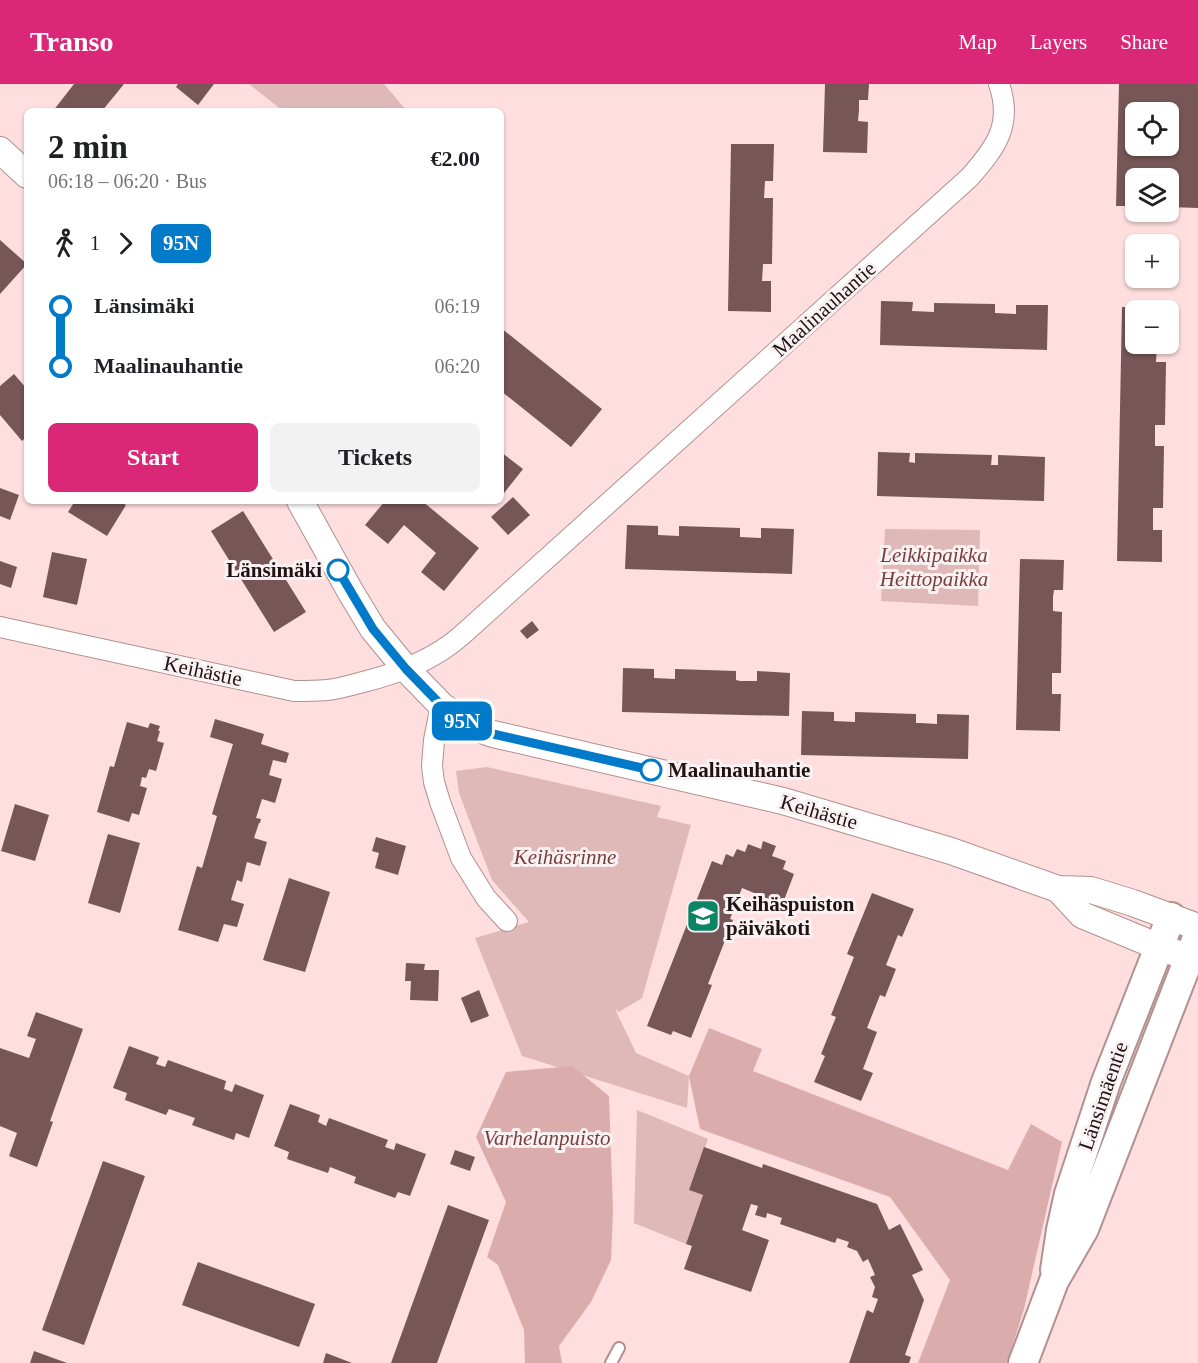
<!DOCTYPE html>
<meta charset="utf-8">
<style>
body{margin:0;font-family:Georgia,serif;background:#f2f2f2;color:#202124;height:100vh;display:flex;flex-direction:column;font-size:22px;white-space:nowrap}
*{box-sizing:border-box;margin:0}
p{font-size:20px;color:#757577}
.icon{flex:none;width:33px;height:33px;fill:none;stroke:currentColor;stroke-width:2;stroke-linecap:round;stroke-linejoin:round}
.map{position:relative;flex:1;overflow:hidden}
.drawer{position:absolute;left:24px;top:24px;width:480px;height:396px;display:flex;flex-direction:column;background:#fff;border-radius:9px;box-shadow:0 2px 4px #0004}
.drawer>*{flex:none}
.badge{padding:0 12px;border-radius:9px;font-size:21px;line-height:39px}
.tools{position:absolute;left:1125px;top:18px;display:grid;gap:12px}
.tools a{display:grid;place-items:center;width:54px;height:54px;border-radius:9px;background:#fff;box-shadow:0 2px 4px #0004;font-size:30px}
.map>.badge{position:absolute;translate:-50% -50%;box-shadow:0 0 0 3px #fff}
.legs{display:flex;align-items:center;gap:9px;height:66px;padding:0 24px;font-size:20px}
.legs p{margin-inline-start:auto}
.overview{display:flex;align-items:center;justify-content:space-between;height:102px;padding:0 24px}
h1{font-size:33px;font-weight:800;line-height:45px}
.cta{display:flex;gap:12px;margin-top:auto;padding:12px 24px}
.cta a{flex:1;height:69px;border-radius:9px;background:#db2777;color:#fff;font-size:24px;font-weight:800;line-height:69px;text-align:center}
.cta a+a{background:#f2f2f2;color:#202124}
ul{padding:0 24px;list-style:none}
li{display:flex;align-items:center;gap:21px;height:60px;font-size:22px}
li i{display:grid;place-items:center;width:9px;height:100%;margin:0 8px;background:currentColor}
li i::after{content:'';width:15px;height:15px;margin:-8px;border:4px solid;border-radius:50%;background:#fff}
li p{margin-inline-start:auto}
li:first-child i{background:linear-gradient(#0000 50%,currentColor 0)}
li:last-child i{background:linear-gradient(currentColor 50%,#0000 0)}
header{display:flex;align-items:center;gap:36px;box-sizing:border-box;height:84px;padding:0 30px;background:#db2777;color:#fff}
header strong{font-size:28px}
nav{display:flex;gap:33px;margin-inline-start:auto;font-size:21px}
.map>svg:first-child{display:block}
</style>
<header>
<strong>Transo</strong>
<nav><a>Map</a><a>Layers</a><a>Share</a></nav>
</header>
<div class="map">
<svg width="1198" height="1279" viewBox="0 0 1198 1279">
<rect width="100%" height="100%" fill="#fedede"/>
<g fill="#dfb8b8">
<path d="M 249,0 L 384,0 L 407,27 L 283,27 Z"/>
<path d="M 885,445 L 980,446 L 978,522 L 881,517 Z"/>
<path d="M 487,683 L 661,722 L 657,733 L 691,741 L 642,914 L 619,928 L 615,925 L 636,969 L 689,992 L 687,1024 L 522,972 L 475,854 L 529,838 L 492,796 L 459,709 L 456,687 Z"/>
<path d="M 637,1026 L 708,1055 L 689,1106 L 703,1111 L 686,1160 L 634,1139 Z"/>
</g>
<g fill="#daacac">
<path d="M 709,944 L 762,965 L 753,987 L 1008,1086 L 1031,1040 L 1062,1058 L 1024,1225 L 1007,1279 L 918,1279 L 950,1196 L 890,1113 L 700,1045 L 689,992 Z"/>
<path d="M 572,982 L 609,1012 L 613,1126 L 611,1176 L 591,1218 L 559,1262 L 562,1279 L 525,1279 L 524,1246 L 498,1181 L 487,1173 L 506,1118 L 476,1053 L 506,988 Z"/>
</g>
<g fill="#765656" fill-rule="evenodd">
<path d="M 74,0 L 124,0 L 102,27 L 53,27 Z"/>
<path d="M 178,0 L 214,0 L 198,21 L 176,3 Z"/>
<path d="M 825,0 L 869,0 L 868,16 L 859,16 L 859,26 L 858,37 L 868,38 L 867,69 L 823,68 Z"/>
<path d="M 1119,0 L 1198,0 L 1198,124 L 1168,123 L 1168,94 L 1136,94 L 1136,122 L 1116,122 ZM 1136,28 L 1168,28 L 1168,62 L 1136,62 Z"/>
<path d="M 731,60 L 774,60 L 773,97 L 765,97 L 764,114 L 773,114 L 772,180 L 763,180 L 762,197 L 771,197 L 771,228 L 728,227 Z"/>
<path d="M 0,156 L 27,180 L 0,210 Z"/>
<path d="M 881,217 L 913,218 L 912,227 L 934,228 L 934,219 L 995,220 L 995,229 L 1016,230 L 1016,221 L 1048,221 L 1047,266 L 880,261 Z"/>
<path d="M 1122,223 L 1167,224 L 1167,226 L 1136,226 L 1136,260 L 1157,260 L 1156,278 L 1166,278 L 1165,341 L 1155,341 L 1155,362 L 1164,362 L 1163,424 L 1153,424 L 1153,446 L 1162,446 L 1162,478 L 1117,477 Z"/>
<path d="M 501,244 L 602,325 L 571,363 L 501,307 Z"/>
<path d="M 14,290 L 27,305 L 27,352 L 22,357 L 0,331 L 0,302 Z"/>
<path d="M 501,368 L 523,385 L 501,413 Z"/>
<path d="M 878,368 L 910,369 L 909,378 L 915,379 L 915,369 L 992,371 L 991,381 L 998,381 L 998,371 L 1045,373 L 1044,417 L 877,412 Z"/>
<path d="M 0,404 L 19,411 L 10,436 L 0,432 Z"/>
<path d="M 513,413 L 530,431 L 508,451 L 491,433 Z"/>
<path d="M 75,417 L 119,417 L 126,421 L 107,452 L 68,428 Z"/>
<path d="M 385,417 L 422,417 L 479,464 L 444,507 L 421,488 L 436,469 L 404,441 L 388,460 L 365,441 Z"/>
<path d="M 243,427 L 306,528 L 274,548 L 211,447 Z"/>
<path d="M 627,441 L 658,442 L 658,451 L 679,452 L 679,442 L 740,444 L 740,453 L 761,454 L 761,444 L 794,445 L 792,490 L 625,485 Z"/>
<path d="M 52,468 L 87,475 L 77,521 L 43,513 Z"/>
<path d="M 1020,475 L 1064,476 L 1063,506 L 1054,506 L 1053,513 L 1053,527 L 1062,528 L 1061,589 L 1052,589 L 1052,610 L 1061,610 L 1060,647 L 1016,646 Z"/>
<path d="M 0,477 L 17,483 L 11,504 L 0,500 Z"/>
<path d="M 532,537 L 539,546 L 527,555 L 520,547 Z"/>
<path d="M 623,584 L 654,585 L 654,594 L 675,595 L 675,585 L 736,587 L 736,596 L 740,597 L 757,597 L 757,587 L 790,589 L 789,632 L 622,628 Z"/>
<path d="M 802,627 L 834,628 L 834,637 L 855,638 L 855,628 L 916,630 L 916,639 L 920,639 L 937,640 L 937,630 L 969,631 L 968,675 L 801,671 Z"/>
<path d="M 215,635 L 264,650 L 261,660 L 289,669 L 286,679 L 273,676 L 269,691 L 282,695 L 275,719 L 262,715 L 256,734 L 261,735 L 260,739 L 259,739 L 254,754 L 267,758 L 260,782 L 247,778 L 242,798 L 237,796 L 231,816 L 244,820 L 237,843 L 224,840 L 218,858 L 178,846 L 197,782 L 202,784 L 217,732 L 212,730 L 233,660 L 210,653 Z"/>
<path d="M 127,638 L 148,644 L 150,639 L 160,642 L 158,647 L 160,647 L 157,657 L 164,659 L 156,687 L 149,685 L 146,694 L 142,693 L 140,702 L 147,704 L 139,731 L 132,729 L 129,738 L 97,728 L 110,682 L 114,683 Z"/>
<path d="M 15,720 L 49,731 L 35,777 L 1,767 Z"/>
<path d="M 108,750 L 140,759 L 120,829 L 88,819 Z"/>
<path d="M 376,753 L 406,762 L 398,791 L 375,784 L 379,769 L 372,767 Z"/>
<path d="M 763,757 L 776,762 L 772,772 L 786,777 L 783,785 L 794,790 L 781,824 L 758,815 L 759,811 L 742,804 L 730,835 L 733,836 L 708,900 L 712,901 L 691,954 L 673,947 L 671,951 L 647,942 L 712,777 L 722,781 L 726,770 L 733,773 L 737,765 L 745,768 L 748,760 L 761,765 Z"/>
<path d="M 289,794 L 330,808 L 305,888 L 263,876 Z"/>
<path d="M 872,809 L 914,825 L 902,853 L 898,851 L 886,881 L 896,885 L 885,913 L 880,911 L 867,944 L 877,948 L 863,985 L 873,989 L 861,1017 L 814,998 L 825,972 L 821,970 L 836,933 L 831,931 L 854,873 L 847,870 Z"/>
<path d="M 406,879 L 425,880 L 424,886 L 439,886 L 438,917 L 410,916 L 411,897 L 405,897 Z"/>
<path d="M 479,906 L 489,932 L 471,939 L 461,914 Z"/>
<path d="M 36,928 L 83,945 L 50,1037 L 53,1038 L 37,1083 L 9,1072 L 17,1049 L 0,1042 L 0,964 L 29,974 L 36,955 L 27,952 Z"/>
<path d="M 129,962 L 159,973 L 156,980 L 165,983 L 168,976 L 226,997 L 224,1005 L 232,1008 L 235,1000 L 264,1011 L 249,1054 L 236,1049 L 234,1056 L 192,1041 L 195,1034 L 169,1025 L 166,1031 L 125,1016 L 127,1009 L 113,1004 Z"/>
<path d="M 290,1020 L 320,1031 L 318,1038 L 326,1042 L 329,1034 L 388,1056 L 385,1063 L 394,1066 L 396,1059 L 426,1070 L 410,1112 L 398,1108 L 395,1114 L 354,1099 L 356,1093 L 330,1083 L 328,1089 L 287,1075 L 289,1068 L 274,1062 Z"/>
<path d="M 704,1063 L 762,1084 L 763,1080 L 877,1120 L 889,1146 L 900,1140 L 923,1186 L 912,1191 L 924,1216 L 905,1271 L 911,1273 L 909,1279 L 849,1279 L 867,1226 L 873,1229 L 878,1215 L 872,1213 L 875,1203 L 870,1193 L 875,1191 L 872,1184 L 868,1175 L 863,1178 L 857,1167 L 847,1163 L 849,1158 L 837,1154 L 835,1159 L 780,1140 L 782,1134 L 767,1129 L 766,1134 L 755,1131 L 758,1122 L 751,1120 L 742,1146 L 769,1156 L 751,1208 L 684,1185 L 692,1162 L 686,1160 L 703,1111 L 689,1106 Z"/>
<path d="M 455,1066 L 475,1073 L 470,1087 L 450,1080 Z"/>
<path d="M 103,1077 L 145,1092 L 84,1261 L 42,1246 Z"/>
<path d="M 448,1121 L 489,1136 L 437,1279 L 391,1279 Z"/>
<path d="M 198,1178 L 315,1220 L 299,1263 L 182,1221 Z"/>
<path d="M 34,1267 L 67,1279 L 30,1279 Z"/>
<path d="M 326,1269 L 352,1279 L 323,1279 Z"/>
</g>
<g fill="none" stroke-linecap="round" stroke-linejoin="round">
<defs>
<path id="service" d="M 611,1279 L 619,1264"/>
<g id="minor">
<path d="M 0,543 L 294,607 C 305,607 316,607 327,606 C 339,605 351,601 363,598 C 399,589 434,576 462,551 L 970,93 C 996,63 1013,41 999,0"/>
<path d="M 441,621 L 434,656 L 432,682 L 434,698 L 440,718 L 461,774 L 486,814 L 507,837"/>
</g>
<g id="tertiary">
<path d="M 0,66 L 27,91"/>
<path d="M 300,417 L 350,507 L 373,545 L 406,585 L 441,621 L 467,641 L 493,650 L 783,717 L 951,767 L 1058,805 L 1091,806 L 1133,819 L 1198,843"/>
<path d="M 1058,805 L 1082,831 L 1159,863 L 1198,877"/>
</g>
<g id="secondary">
<path d="M 1055,1186 L 1061,1146 L 1069,1110 L 1106,998 L 1171,833"/>
<path d="M 1023,1279 L 1054,1197 L 1084,1145 L 1198,851"/>
</g>
</defs>
<use href="#service" stroke="#b38f8f" stroke-width="14"/>
<use href="#minor" stroke="#b38f8f" stroke-width="22"/>
<use href="#tertiary" stroke="#b38f8f" stroke-width="28"/>
<use href="#secondary" stroke="#b38f8f" stroke-width="32"/>
<use href="#service" stroke="#fff" stroke-width="10"/>
<use href="#minor" stroke="#fff" stroke-width="20"/>
<use href="#tertiary" stroke="#fff" stroke-width="26"/>
<use href="#secondary" stroke="#fff" stroke-width="28"/>
</g>
<g fill="none" stroke-linecap="round" stroke-linejoin="round">
<defs>
<path id="line-1" d="M 338,486 L 373,545 L 406,585 L 441,621 L 467,641 L 493,650 L 651,686"/>
</defs>
<use href="#line-1" stroke="#fff" stroke-width="14"/>
<use href="#line-1" stroke="#007ac9" stroke-width="9"/>
</g>
<defs>
<symbol id="school-square" viewBox="-11 -11 22 22"><rect x="-9" y="-9" width="18" height="18" rx="4" fill="#0b8566" stroke="#faf2f2"/><path d="M0-5L7-2L0 1L-7-2ZM-4 1L0 2.5L4 1V4Q0 6-4 4Z" fill="#fff"/></symbol>
</defs>
<g fill-rule="evenodd">
<use href="#school-square" x="684" y="813" width="38" height="38"/>
</g>
<g fill="#fff" stroke="#007ac9" stroke-width="3">
<circle cx="338" cy="486" r="10"/>
<circle cx="651" cy="686" r="10"/>
</g>
<g text-anchor="middle" stroke-width="6" stroke-linejoin="round" paint-order="stroke">
<g font-size="21" fill="#211314" stroke="#faf2f2">
<text transform="translate(824 225) rotate(-42)" y="7">Maalinauhantie</text>
<text transform="translate(203 587) rotate(12)" y="7">Keihästie</text>
<text transform="translate(819 728) rotate(16)" y="7">Keihästie</text>
<text transform="translate(1103 1012) rotate(-71)" y="7">Länsimäentie</text>
</g>
<g font-size="21" font-style="italic" fill="#793d40" stroke="#faf2f2">
<text x="934" y="478">Leikkipaikka<tspan x="934" dy="24">Heittopaikka</tspan></text>
<text x="565" y="780">Keihäsrinne</text>
<text x="547" y="1061">Varhelanpuisto</text>
</g>
<g font-size="21" font-weight="bold" fill="#211314" stroke="#faf2f2" text-anchor="end">
<text x="322" y="493">Länsimäki</text>
<text x="668" y="693" text-anchor="start">Maalinauhantie</text>
</g>
<g font-size="21" font-weight="bold" fill="#211314" stroke="#faf2f2" text-anchor="start">
<text x="726" y="827">Keihäspuiston<tspan x="726" dy="24">päiväkoti</tspan></text>
</g>
</g>
</svg>
<div class="tools">
<a><svg class="icon" aria-label="locate" viewBox="0 0 24 24"><circle cx="12" cy="12" r="6"/><path d="M12 2v4M12 18v4M2 12h4M18 12h4"/></svg></a>
<a><svg class="icon" aria-label="layers" viewBox="0 0 24 24"><path d="M12 4l9 5-9 5-9-5zM3 14l9 5 9-5"/></svg></a>
<a>+</a>
<a>−</a>
</div>
<b class="badge" style="left:462px;top:637px;background:#007ac9;color:#fff">95N</b>
<section class="drawer">
<div class="overview"><div><h1>2 min</h1><p>06:18 – 06:20 · Bus</p></div><b>€2.00</b></div>
<div class="legs"><svg class="icon" aria-label="walk" viewBox="0 0 24 24"><circle cx="13" cy="4" r="2"/><path d="M13 8l-2 6 4 7M11 14l-3 7M7 12l3-4h3l4 4"/></svg>1<svg class="icon" aria-label="forward" viewBox="0 0 24 24"><path d="M9 5l7 7-7 7"/></svg><b class="badge" style="background:#007ac9;color:#fff">95N</b></div>
<ul>
<li><i style="color:#007ac9"></i><b>Länsimäki</b><p>06:19</p></li>
<li><i style="color:#007ac9"></i><b>Maalinauhantie</b><p>06:20</p></li>
</ul>
<div class="cta"><a>Start</a><a>Tickets</a></div>
</section>
</div>
